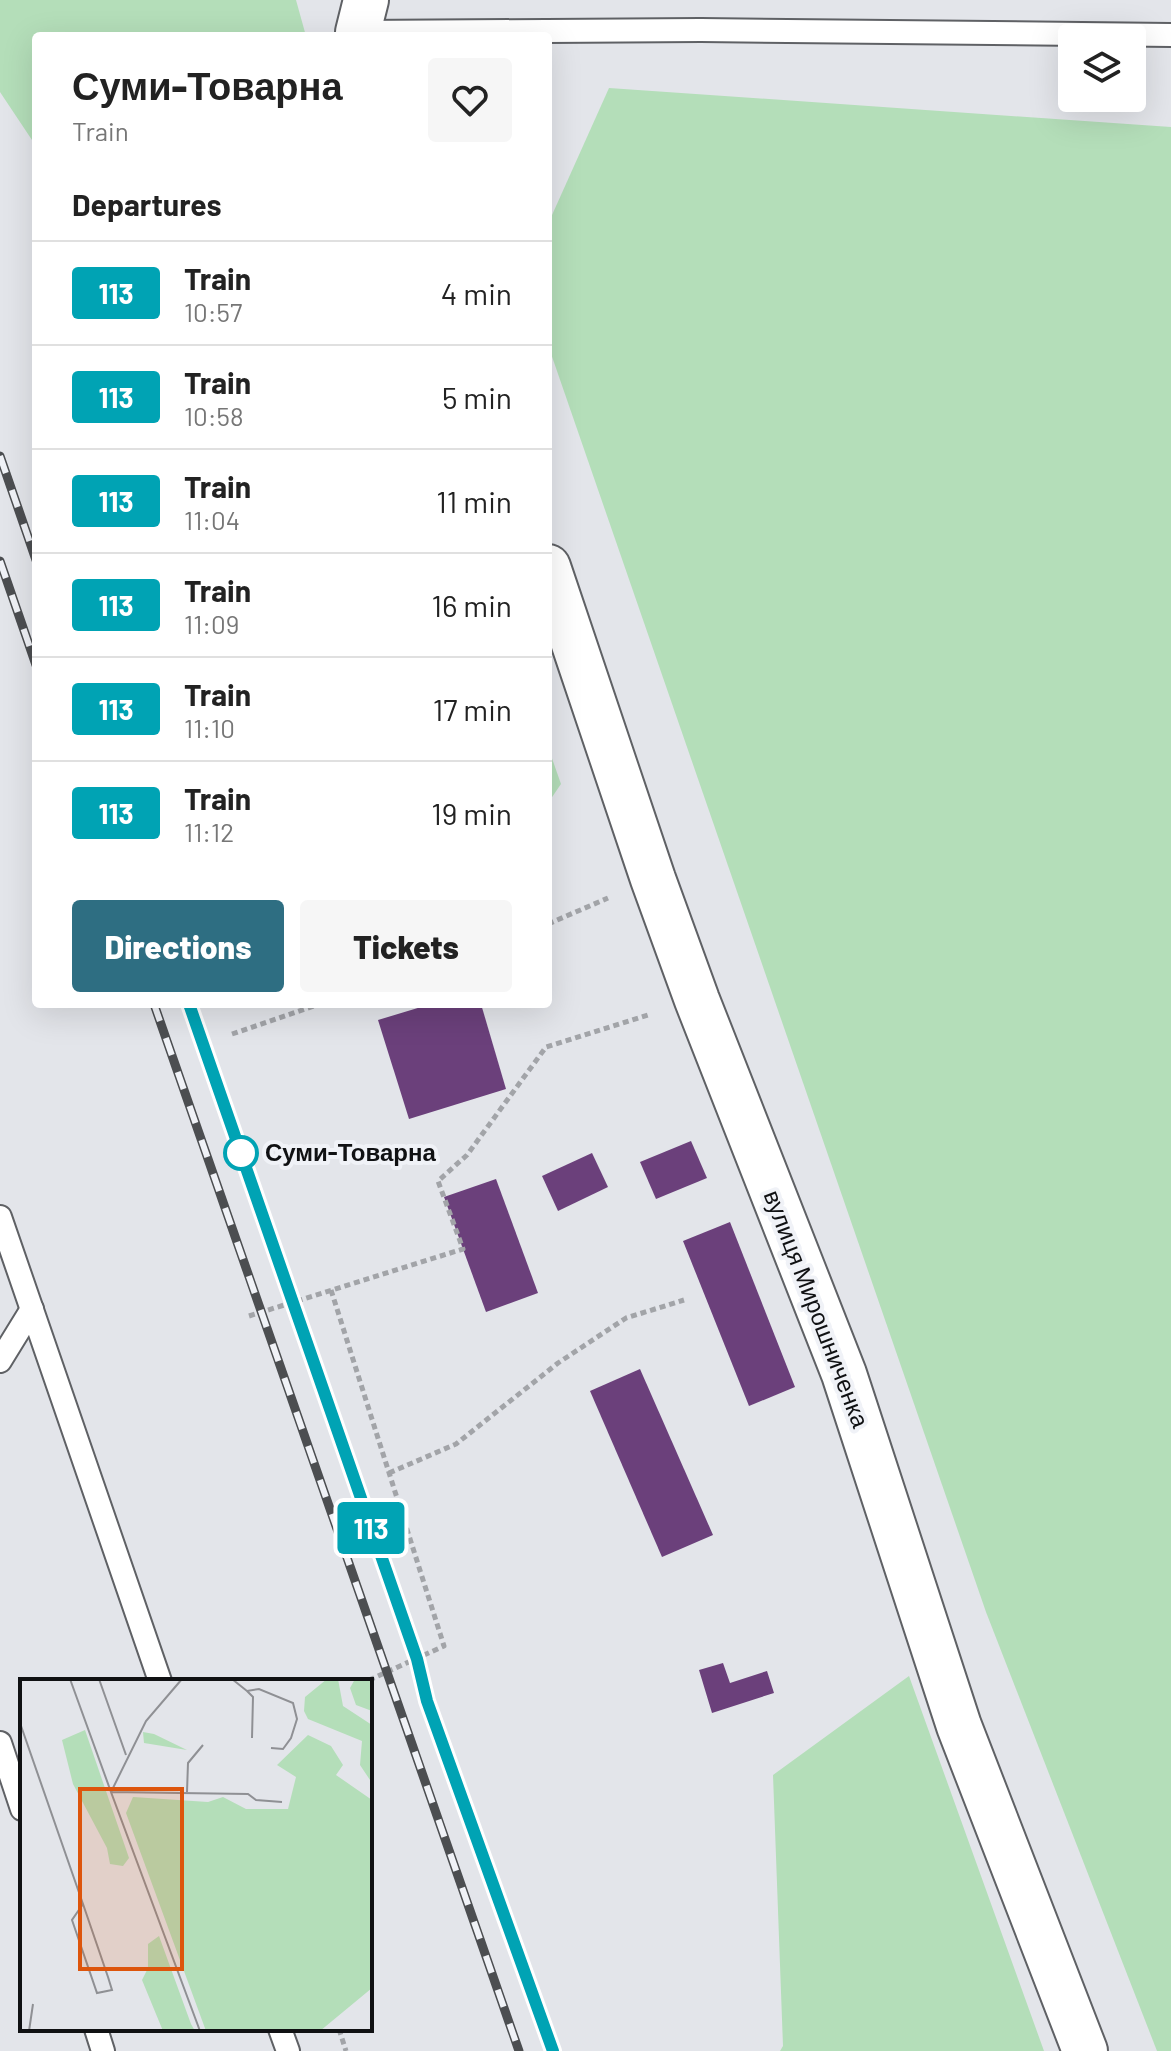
<!DOCTYPE html>
<meta charset="utf-8">
<style>
body{margin:0;font-family:Barlow,sans-serif;background:#f6f6f6;color:#222;height:100vh;display:flex;flex-direction:column;font-size:30px;white-space:nowrap}
*{box-sizing:border-box;margin:0}
p{font-size:26px;color:#767676}
.icon{flex:none;width:44px;height:44px;fill:none;stroke:currentColor;stroke-width:2;stroke-linecap:round;stroke-linejoin:round}
.map{position:relative;flex:1;overflow:hidden}
.sheet{position:absolute;left:32px;top:32px;width:520px;height:976px;display:flex;flex-direction:column;background:#fff;border-radius:8px;box-shadow:0 8px 32px #0002}
.sheet>*{flex:none}
.badge{padding:0 16px;border-radius:6px;font-size:28px;line-height:52px}
.buttons{position:absolute;left:1058px;top:24px;display:grid;gap:16px}
.buttons a{display:grid;place-items:center;width:88px;height:88px;border-radius:8px;background:#fff;box-shadow:0 8px 32px #0002;font-size:40px}
.map>.badge{position:absolute;translate:-50% -50%;box-shadow:0 0 0 4px #fff}
h2{padding:0 40px;font-size:30px;line-height:72px}
.round{display:grid;place-items:center;flex:none;width:84px;height:84px;border-radius:8px;background:#f6f6f6}
.headline{display:flex;align-items:center;justify-content:space-between;height:136px;padding:0 40px}
h1{font-size:38px;font-weight:800;line-height:60px}
.cta{display:flex;gap:16px;margin-top:auto;padding:16px 40px}
.cta a{flex:1;height:92px;border-radius:8px;background:#2e6e82;color:#fff;font-size:32px;font-weight:800;line-height:92px;text-align:center}
.cta a+a{background:#f6f6f6;color:#222}
ul{padding:0;list-style:none}
li{display:flex;align-items:center;gap:24px;height:104px;padding:0 40px;border-top:2px solid #e0e0e0}
li div{flex:1}
li b{display:block;font-size:30px}
li em{font-style:normal}
li .badge{min-width:88px;font-weight:700;text-align:center}
.map>svg:first-child{display:block}
</style>
<div class="map">
<svg width="1171" height="2051" viewBox="0 0 1171 2051">
<rect width="100%" height="100%" fill="#e3e5ea"/>
<g fill="#b4deb9">
<path d="M 0,0 L 296,0 L 306,36 L 36,36 L 36,146 L 0,92 Z"/>
<path d="M 609,88 L 1171,127 L 1171,2051 L 1157,2051 L 986,1612 L 548,345 L 548,224 Z"/>
<path d="M 548,747 L 561,784 L 548,803 Z"/>
<path d="M 909,1676 L 1044,2051 L 780,2051 L 783,2046 L 773,1775 Z"/>
</g>
<g fill="#6b407b">
<path d="M 431,1004 L 481,1004 L 506,1089 L 409,1119 L 378,1020 Z"/>
<path d="M 691,1141 L 707,1178 L 656,1199 L 640,1162 Z"/>
<path d="M 592,1153 L 608,1187 L 558,1211 L 542,1176 Z"/>
<path d="M 496,1179 L 538,1293 L 486,1312 L 444,1197 Z"/>
<path d="M 730,1222 L 795,1387 L 749,1406 L 683,1241 Z"/>
<path d="M 640,1369 L 713,1535 L 662,1557 L 590,1391 Z"/>
<path d="M 723,1663 L 730,1683 L 767,1671 L 774,1693 L 712,1713 L 699,1670 Z"/>
</g>
<g fill="none" stroke-linecap="round" stroke-linejoin="round">
<defs>
<g id="lane">
<path d="M 358,32 L 701,30 L 1171,35"/>
<path d="M 0,1217 L 160,1681"/>
<path d="M 0,1361 L 32,1309"/>
<path d="M 0,1743 L 22,1809"/>
<path d="M 96,2029 L 103,2051"/>
<path d="M 280,2029 L 288,2051"/>
</g>
<g id="street">
<path d="M 359,36 L 358,32 L 366,0"/>
<path d="M 548,567 L 653,879 L 697,1000 L 844,1374 L 959,1726 L 1085,2051"/>
</g>
</defs>
<use href="#lane" stroke="#5f6165" stroke-width="26"/>
<use href="#street" stroke="#5f6165" stroke-width="48"/>
<g stroke="#a2a4a8" stroke-width="5" stroke-dasharray="6 4" stroke-linecap="butt">
<path d="M 548,924 L 608,898"/>
<path d="M 232,1034 L 320,1004"/>
<path d="M 331,1290 L 444,1646 L 367,1681"/>
<path d="M 249,1316 L 463,1249 L 438,1181 L 467,1155 L 546,1047 L 651,1014"/>
<path d="M 389,1473 L 456,1444 L 558,1363 L 626,1318 L 684,1300"/>
<path d="M 339,2029 L 346,2051"/>
</g>
<use href="#lane" stroke="#fff" stroke-width="22"/>
<use href="#street" stroke="#fff" stroke-width="44"/>
<defs>
<g id="rail">
<path d="M 0,456 L 36,560"/>
<path d="M 0,561 L 36,665"/>
<path d="M 154,1004 L 519,2051"/>
<path d="M 190,1004 L 417,1659 L 427,1701 L 553,2051"/>
</g>
</defs>
<use href="#rail" stroke="#4c4e51" stroke-width="9"/>
<use href="#rail" stroke="#f0f2f7" stroke-width="6" stroke-dasharray="18" stroke-linecap="butt"/>
</g>
<g fill="none" stroke-linecap="round" stroke-linejoin="round">
<defs>
<path id="line" d="M 189,1004 L 417,1659 L 427,1701 L 553,2051"/>
</defs>
<use href="#line" stroke="#fff" stroke-width="18"/>
<use href="#line" stroke="#00a3b4" stroke-width="12"/>
</g>
<circle fill="#fff" stroke="#00a3b4" stroke-width="4" cx="241" cy="1153" r="16"/>
<g text-anchor="middle" stroke-width="8" stroke-linejoin="round" paint-order="stroke">
<g font-size="24" font-weight="bold" fill="#101113" stroke="#f0f2f7" text-anchor="start">
<text x="265" y="1161">Суми-Товарна</text>
</g>
<g font-size="24" fill="#101113" stroke="#f0f2f7">
<text transform="translate(816 1309) rotate(69)" y="8">вулиця Мирошниченка</text>
</g>
</g>
<g transform="translate(20 1679)">
<rect width="352" height="352" fill="#e3e5ea"/>
<path d="M 307,0 L 318,0 L 323,27 L 352,46 L 352,104 L 340,86 L 342,62 L 288,40 L 284,32 L 285,18 ZM 335,0 L 352,0 L 352,32 L 336,26 L 330,9 ZM 65,51 L 109,179 L 103,187 L 90,185 L 87,169 L 53,105 L 42,61 ZM 123,53 L 134,55 L 167,71 L 124,64 ZM 288,56 L 311,67 L 323,86 L 316,96 L 352,121 L 352,309 L 300,352 L 186,352 L 106,134 L 113,118 L 188,123 L 203,118 L 226,130 L 268,130 L 276,98 L 257,86 ZM 139,257 L 171,345 L 175,352 L 143,352 L 122,301 L 128,289 L 128,265 Z" fill="#b4deb9"/>
<path fill="none" stroke="#8f9094" stroke-width="2" d="M 50,0 L 91,113 L 228,115 L 236,121 L 262,123M 79,0 L 106,76M 162,0 L 126,42 L 91,113 L 180,352M 212,0 L 227,12 L 239,10 L 273,24 L 277,40 L 271,59 L 263,70 L 251,69M 227,12 L 233,18 L 232,59M 0,44 L 63,225 L 88,298 L 92,311 L 77,314 L 52,241 L 63,225M 167,113 L 168,84 L 183,66M 9,352 L 13,325"/>
<path fill="#dd550c" fill-opacity="0.15" stroke="#dd550c" stroke-width="4" d="M 60,110 L 162,110 L 162,290 L 60,290 Z"/>
<rect width="352" height="352" fill="none" stroke="#101113" stroke-width="4"/>
</g>
</svg>
<div class="buttons">
<a><svg class="icon" aria-label="layers" viewBox="0 0 24 24"><path d="M12 4l9 5-9 5-9-5zM3 14l9 5 9-5"/></svg></a>
</div>
<b class="badge" style="left:371px;top:1528px;background:#00a3b4;color:#fff">113</b>
<section class="sheet">
<div class="headline"><div><h1>Суми-Товарна</h1><p>Train</p></div><a class="round"><svg class="icon" aria-label="heart" viewBox="0 0 24 24"><path d="M12 20l-8-8c-3-5 5-10 8-4 3-6 11-1 8 4z"/></svg></a></div>
<h2>Departures</h2>
<ul>
<li><span class="badge" style="background:#00a3b4;color:#fff">113</span><div><b>Train</b><p>10:57</p></div><em>4 min</em></li>
<li><span class="badge" style="background:#00a3b4;color:#fff">113</span><div><b>Train</b><p>10:58</p></div><em>5 min</em></li>
<li><span class="badge" style="background:#00a3b4;color:#fff">113</span><div><b>Train</b><p>11:04</p></div><em>11 min</em></li>
<li><span class="badge" style="background:#00a3b4;color:#fff">113</span><div><b>Train</b><p>11:09</p></div><em>16 min</em></li>
<li><span class="badge" style="background:#00a3b4;color:#fff">113</span><div><b>Train</b><p>11:10</p></div><em>17 min</em></li>
<li><span class="badge" style="background:#00a3b4;color:#fff">113</span><div><b>Train</b><p>11:12</p></div><em>19 min</em></li>
</ul>
<div class="cta"><a>Directions</a><a>Tickets</a></div>
</section>
</div>
